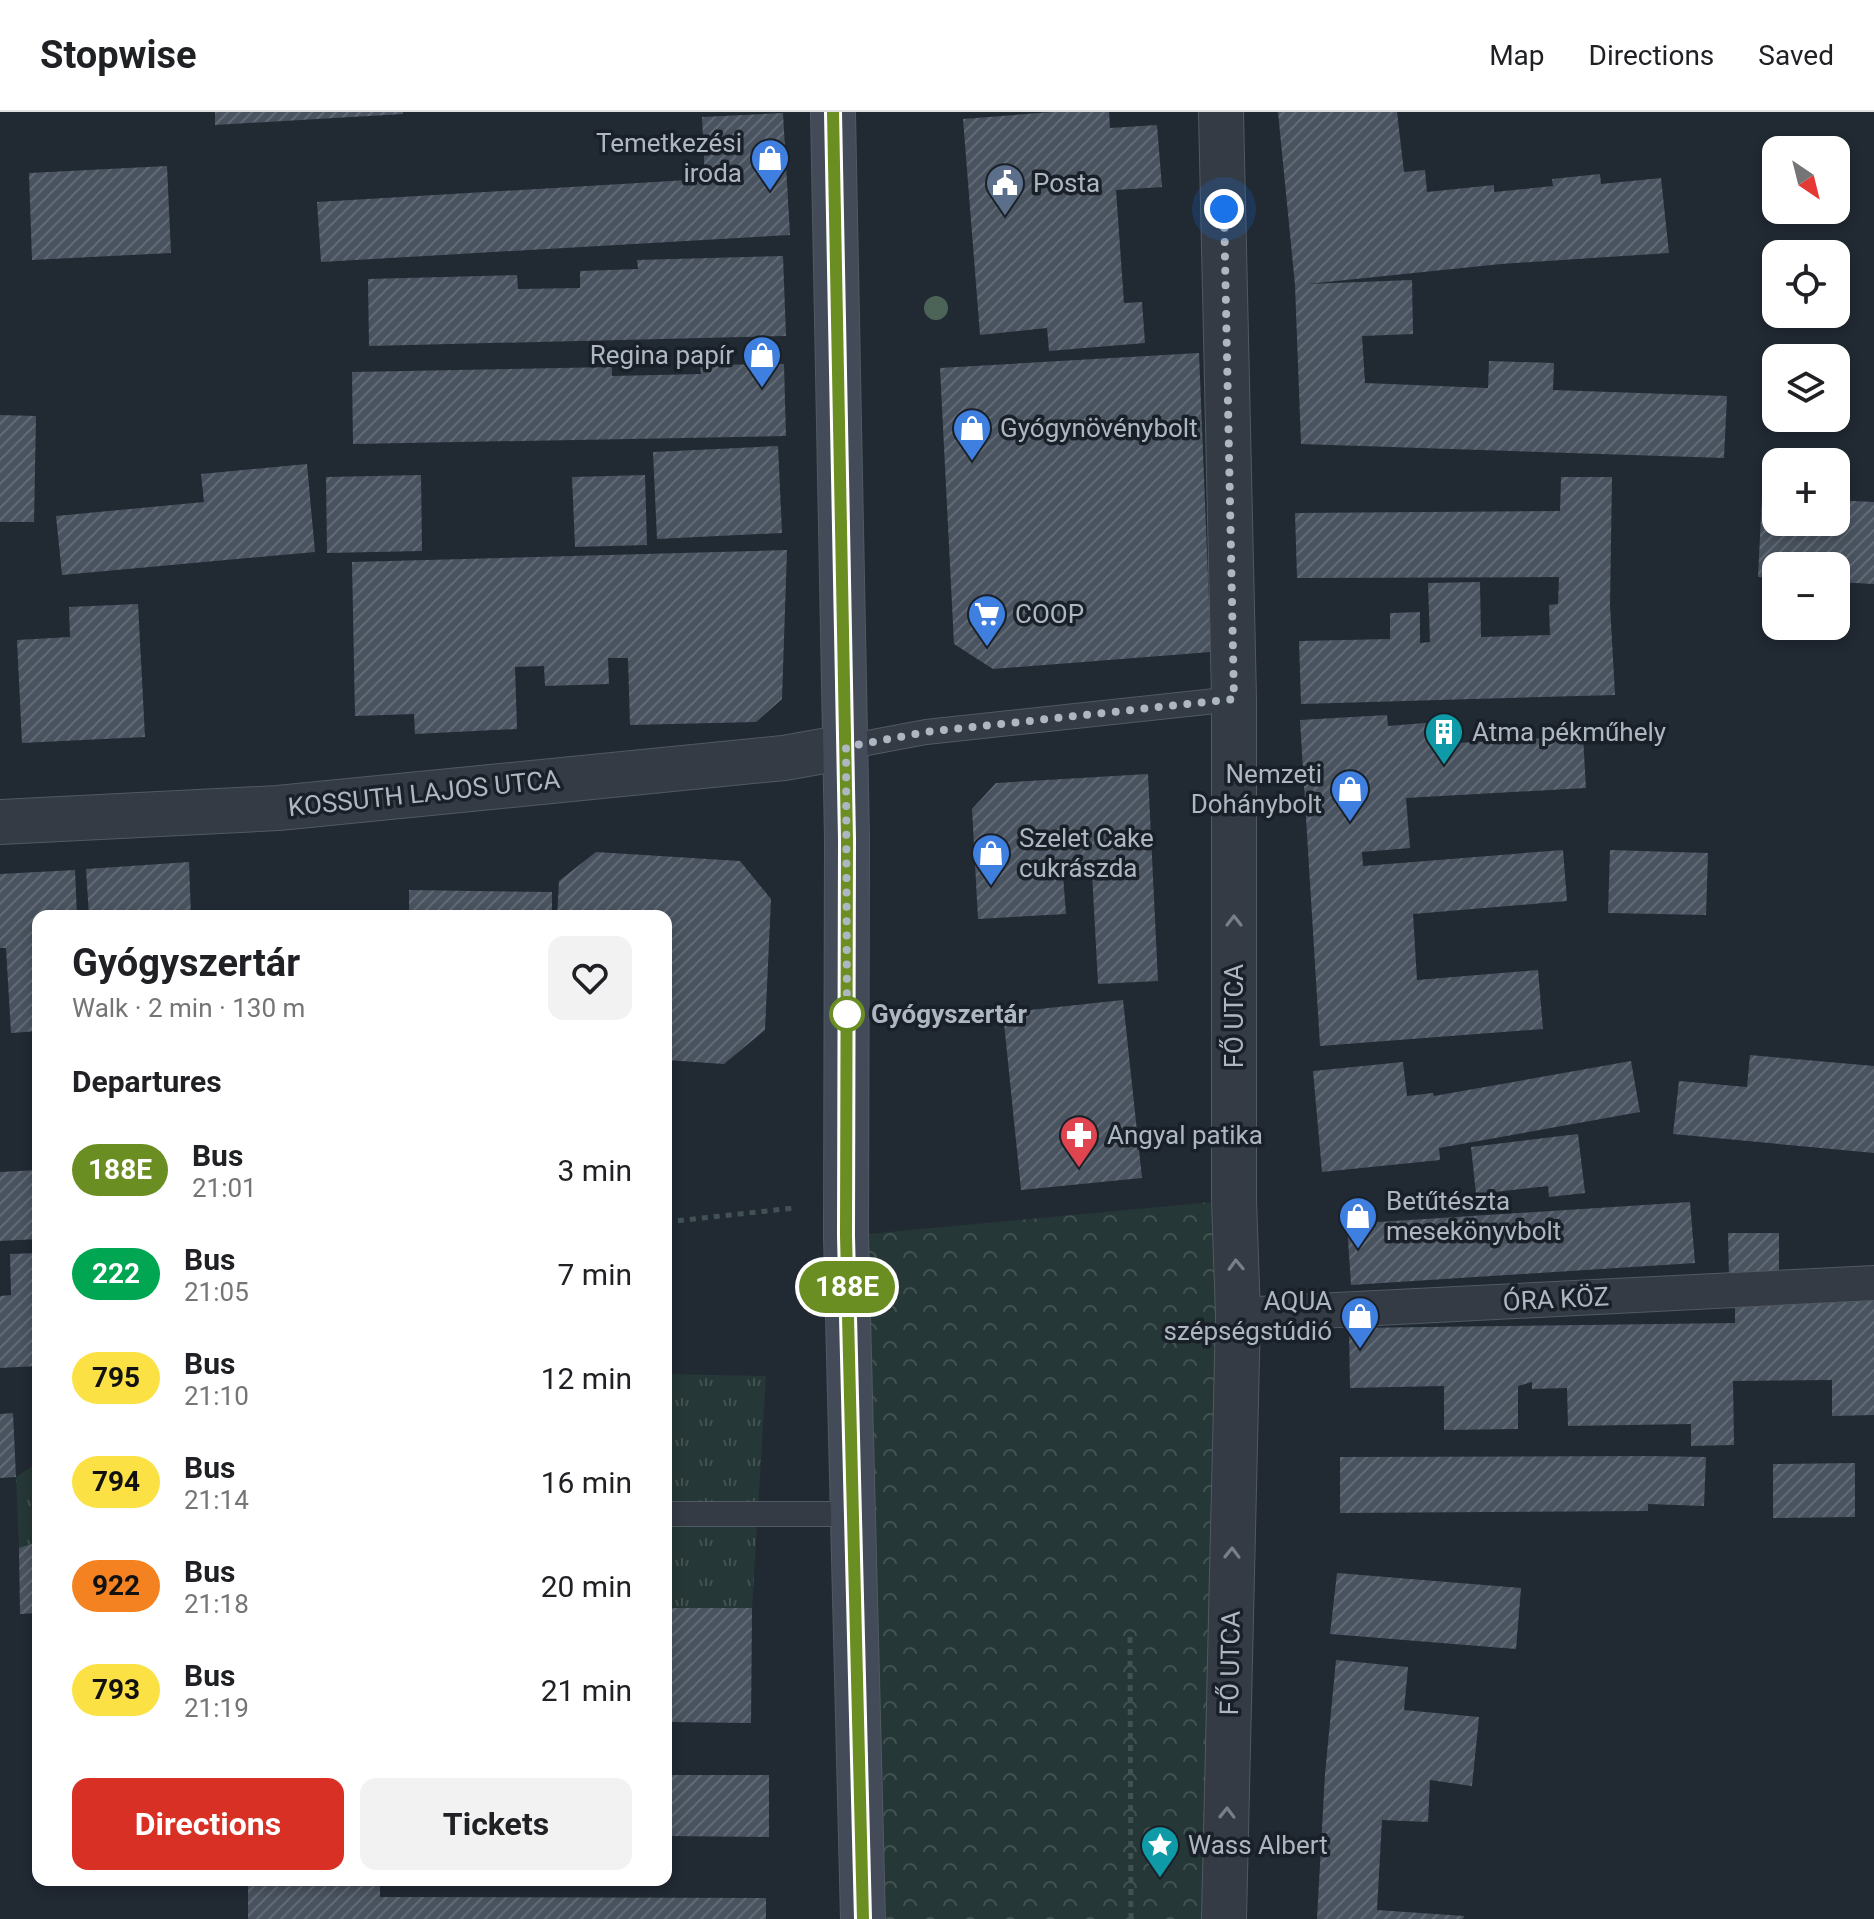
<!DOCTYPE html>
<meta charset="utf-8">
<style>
body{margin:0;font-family:Roboto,sans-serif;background:#f2f2f2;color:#202124;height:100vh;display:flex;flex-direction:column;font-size:30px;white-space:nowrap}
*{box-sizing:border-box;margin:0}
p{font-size:26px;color:#757577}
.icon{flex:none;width:44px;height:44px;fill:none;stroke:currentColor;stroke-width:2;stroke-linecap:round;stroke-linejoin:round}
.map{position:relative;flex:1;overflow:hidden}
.drawer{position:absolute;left:32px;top:798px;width:640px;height:976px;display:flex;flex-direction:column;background:#fff;border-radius:16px;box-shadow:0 4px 12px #0003}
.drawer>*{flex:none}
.badge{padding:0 16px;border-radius:26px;font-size:28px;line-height:52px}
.needle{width:52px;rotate:145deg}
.tools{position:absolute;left:1762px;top:24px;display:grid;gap:16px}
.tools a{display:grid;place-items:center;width:88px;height:88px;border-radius:16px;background:#fff;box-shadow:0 4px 12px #0003;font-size:40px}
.you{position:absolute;width:40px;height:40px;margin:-20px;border:6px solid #fff;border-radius:50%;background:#1a73e8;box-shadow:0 0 0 12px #1a73e833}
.map>.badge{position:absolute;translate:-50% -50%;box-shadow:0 0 0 4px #fff}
h2{padding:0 40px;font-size:30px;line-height:72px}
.round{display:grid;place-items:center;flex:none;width:84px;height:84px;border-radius:16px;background:#f2f2f2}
.head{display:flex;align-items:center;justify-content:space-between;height:136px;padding:0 40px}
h1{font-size:38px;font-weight:700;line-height:60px}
.button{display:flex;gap:16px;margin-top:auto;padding:16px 40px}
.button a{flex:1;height:92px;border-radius:16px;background:#d93025;color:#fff;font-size:32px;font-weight:700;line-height:92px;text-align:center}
.button a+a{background:#f2f2f2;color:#202124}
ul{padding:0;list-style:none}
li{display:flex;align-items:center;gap:24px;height:104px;padding:0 40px}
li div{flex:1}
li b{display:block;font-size:30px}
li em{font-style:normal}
li .badge{min-width:88px;font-weight:700;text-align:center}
header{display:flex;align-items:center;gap:48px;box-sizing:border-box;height:112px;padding:0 40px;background:#fff;border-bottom:2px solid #e0e0e0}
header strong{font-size:38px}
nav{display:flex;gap:44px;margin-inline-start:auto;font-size:28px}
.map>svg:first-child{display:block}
</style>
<header>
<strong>Stopwise</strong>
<nav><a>Map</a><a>Directions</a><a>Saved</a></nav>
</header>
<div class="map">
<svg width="1874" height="1807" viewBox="0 0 1874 1807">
<defs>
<pattern id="grass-tufts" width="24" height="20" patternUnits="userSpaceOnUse" patternTransform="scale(2)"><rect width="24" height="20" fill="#253736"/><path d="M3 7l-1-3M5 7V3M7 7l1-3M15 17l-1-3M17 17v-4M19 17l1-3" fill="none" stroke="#425251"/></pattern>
<pattern id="forest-crowns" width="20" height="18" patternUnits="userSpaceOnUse" patternTransform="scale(2)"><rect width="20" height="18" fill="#253736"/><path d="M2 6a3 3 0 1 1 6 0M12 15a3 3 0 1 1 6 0" fill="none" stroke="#425251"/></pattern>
<pattern id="building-hatch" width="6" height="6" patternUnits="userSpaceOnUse" patternTransform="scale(2)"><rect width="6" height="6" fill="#49535f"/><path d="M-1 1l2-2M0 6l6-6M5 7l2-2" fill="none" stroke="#616a74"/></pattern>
</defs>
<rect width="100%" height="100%" fill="#212933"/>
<g fill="url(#grass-tufts)">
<path d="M 666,1262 L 766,1264 L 752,1496 L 666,1496 Z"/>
<path d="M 38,1350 L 38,1430 L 19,1436 L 16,1365 Z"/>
</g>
<path fill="url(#forest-crowns)" d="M 1234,1088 L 1224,1807 L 863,1807 L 846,1124 Z"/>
<g fill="url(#building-hatch)">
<path d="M 215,0 L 403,0 L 403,2 L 215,13 Z"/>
<path d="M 1052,0 L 1109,0 L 1110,16 L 1157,13 L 1162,75 L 1116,78 L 1124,191 L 1142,190 L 1145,231 L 1049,239 L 1047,216 L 980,223 L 963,7 Z"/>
<path d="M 1278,0 L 1397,0 L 1404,60 L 1425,58 L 1427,80 L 1494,73 L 1494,80 L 1553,74 L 1552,67 L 1600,62 L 1601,72 L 1661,66 L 1669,141 L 1501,152 L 1307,172 L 1412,168 L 1413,222 L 1362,224 L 1365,271 L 1488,276 L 1489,249 L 1554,251 L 1553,278 L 1727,284 L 1724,346 L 1301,332 L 1295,173 Z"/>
<path d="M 783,1 L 790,123 L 321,150 L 317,90 L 705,67 L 702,5 Z"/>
<path d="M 167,54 L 171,141 L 32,148 L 29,61 Z"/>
<path d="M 783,144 L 786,224 L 369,234 L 368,167 L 517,163 L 518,177 L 580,176 L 580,159 L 638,157 L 637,148 Z"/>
<path d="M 1199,241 L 1211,540 L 993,557 L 954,532 L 940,256 Z"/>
<path d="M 784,252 L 786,324 L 353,332 L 352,260 L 612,255 L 612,264 L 701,262 L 700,253 Z"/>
<path d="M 0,303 L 36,304 L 34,410 L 0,410 Z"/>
<path d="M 778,334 L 782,421 L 657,427 L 653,340 Z"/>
<path d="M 307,352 L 315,440 L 62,463 L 56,404 L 204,390 L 201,362 Z"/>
<path d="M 421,363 L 422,439 L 327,441 L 326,365 Z"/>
<path d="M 645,363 L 647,433 L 575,435 L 572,365 Z"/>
<path d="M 1561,365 L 1612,365 L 1610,493 L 1615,583 L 1301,592 L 1299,529 L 1390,527 L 1390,501 L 1420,500 L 1420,531 L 1430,530 L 1428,471 L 1480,470 L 1481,525 L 1550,523 L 1549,493 L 1558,492 L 1559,465 L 1297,466 L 1295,401 L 1560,399 Z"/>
<path d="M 1762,384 L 1776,385 L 1776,410 L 1836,410 L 1836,388 L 1874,390 L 1874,472 L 1836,470 L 1836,454 L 1776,454 L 1776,466 L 1758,465 Z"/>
<path d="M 787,438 L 782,587 L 756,610 L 630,613 L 628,546 L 608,546 L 609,572 L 545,574 L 544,554 L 515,555 L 517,617 L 415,622 L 414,602 L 355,604 L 352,450 Z"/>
<path d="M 138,492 L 145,625 L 22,631 L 17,528 L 70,525 L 69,495 Z"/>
<path d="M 1387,603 L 1388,614 L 1437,610 L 1438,632 L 1583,624 L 1586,676 L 1406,686 L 1410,736 L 1362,740 L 1363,754 L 1563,738 L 1567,789 L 1413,802 L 1417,868 L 1538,858 L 1543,917 L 1320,934 L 1300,608 Z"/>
<path d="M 1148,662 L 1158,869 L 1098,872 L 1092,761 L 1063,763 L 1066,802 L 978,807 L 972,697 L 996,671 Z"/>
<path d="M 1610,738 L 1708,741 L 1706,803 L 1608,801 Z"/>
<path d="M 596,740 L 740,749 L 771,787 L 765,918 L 724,952 L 666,948 L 666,804 L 557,804 L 559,769 Z"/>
<path d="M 189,750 L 191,804 L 89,804 L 86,757 Z"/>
<path d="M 75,758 L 77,804 L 38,804 L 38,919 L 11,921 L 6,836 L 0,836 L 0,762 Z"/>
<path d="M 409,778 L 552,780 L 552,804 L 409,804 Z"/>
<path d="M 1123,888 L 1142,1066 L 1021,1078 L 1003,901 Z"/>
<path d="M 1750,943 L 1874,954 L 1874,1041 L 1673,1022 L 1679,969 L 1747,975 Z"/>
<path d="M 1631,949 L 1640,1000 L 1439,1036 L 1440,1048 L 1322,1060 L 1313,959 L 1403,950 L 1407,984 L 1433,981 L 1434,984 Z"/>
<path d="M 1578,1022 L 1585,1081 L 1549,1085 L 1548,1074 L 1476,1082 L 1471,1035 Z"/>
<path d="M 38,1058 L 38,1127 L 0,1129 L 0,1060 Z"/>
<path d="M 1690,1090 L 1695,1151 L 1351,1173 L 1347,1112 Z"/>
<path d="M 1728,1121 L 1779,1121 L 1779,1166 L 1729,1166 Z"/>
<path d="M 38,1141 L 38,1254 L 0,1256 L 0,1184 L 11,1183 L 10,1142 Z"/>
<path d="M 1874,1187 L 1874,1303 L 1832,1304 L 1832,1268 L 1733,1269 L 1734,1333 L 1691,1334 L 1691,1312 L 1568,1314 L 1567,1276 L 1532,1277 L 1532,1270 L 1518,1274 L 1518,1317 L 1444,1318 L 1444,1274 L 1350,1276 L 1349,1216 L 1735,1211 L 1735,1188 Z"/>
<path d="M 13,1301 L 16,1365 L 0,1366 L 0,1302 Z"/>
<path d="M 1648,1344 L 1706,1345 L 1704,1394 L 1648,1392 L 1648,1399 L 1340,1401 L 1340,1345 Z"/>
<path d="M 1855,1351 L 1855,1405 L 1773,1406 L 1773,1352 Z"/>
<path d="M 38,1430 L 38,1501 L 20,1502 L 19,1436 Z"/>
<path d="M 1337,1461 L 1521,1476 L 1516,1537 L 1330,1522 Z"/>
<path d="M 666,1496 L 752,1496 L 751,1611 L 666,1610 Z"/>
<path d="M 1336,1548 L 1408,1555 L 1404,1598 L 1479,1605 L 1472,1674 L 1430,1668 L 1428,1710 L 1382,1708 L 1377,1798 L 1464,1804 L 1463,1807 L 1317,1807 L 1325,1662 Z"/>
<path d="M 666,1663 L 769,1663 L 769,1725 L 666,1724 Z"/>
<path d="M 248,1768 L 380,1768 L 380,1785 L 766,1786 L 766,1807 L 248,1807 Z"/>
</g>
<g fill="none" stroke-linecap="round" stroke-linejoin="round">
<defs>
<g id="service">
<path d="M 846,635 L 926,620 L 1234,587"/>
<path d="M 666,1402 L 854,1402"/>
</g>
<path id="pedestrian" d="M 1238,1203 L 1874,1171"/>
<g id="minor">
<path d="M 1221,0 L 1234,587 L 1234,1088 L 1238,1203 L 1224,1807"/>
<path d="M 0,710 L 278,696 L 784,646 L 846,635"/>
</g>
<path id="secondary" d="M 833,0 L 847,727 L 846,1124 L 863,1807"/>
</defs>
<use href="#service" stroke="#515962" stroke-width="26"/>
<use href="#pedestrian" stroke="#515962" stroke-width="36"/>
<use href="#minor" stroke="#515962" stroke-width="46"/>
<use href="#secondary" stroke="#515962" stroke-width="46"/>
<g stroke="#425254" stroke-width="5" stroke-dasharray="6 6" stroke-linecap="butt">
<path d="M 666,1110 L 794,1096"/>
<path d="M 1130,1525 L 1131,1807"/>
</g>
<use href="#service" stroke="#343b44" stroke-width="24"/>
<use href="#pedestrian" stroke="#343b44" stroke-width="34"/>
<use href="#minor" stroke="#343b44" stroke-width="44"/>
<use href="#secondary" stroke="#424b57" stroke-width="44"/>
</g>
<circle fill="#4c6458" cx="936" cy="196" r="12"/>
<defs><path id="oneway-chevron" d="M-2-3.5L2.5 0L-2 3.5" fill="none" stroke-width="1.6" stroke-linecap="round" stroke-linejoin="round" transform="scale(2)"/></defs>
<g stroke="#777f89">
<use href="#oneway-chevron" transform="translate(1234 809) rotate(-90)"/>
<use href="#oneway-chevron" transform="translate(1236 1153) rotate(-92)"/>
<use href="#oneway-chevron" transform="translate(1232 1441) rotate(-89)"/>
<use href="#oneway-chevron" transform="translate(1227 1701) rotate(-89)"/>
</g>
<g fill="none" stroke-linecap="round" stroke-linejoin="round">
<defs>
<path id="line" d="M 833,0 L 847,727 L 846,1124 L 863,1807"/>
</defs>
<use href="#line" stroke="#fff" stroke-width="18"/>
<use href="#line" stroke="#6b8e23" stroke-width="12"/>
<path stroke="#aeb6c1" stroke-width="8" stroke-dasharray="0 14.4" d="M 847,902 L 847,906 L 846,635 L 926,620 L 1234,587 L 1224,97"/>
</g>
<defs>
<symbol id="shop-pin" viewBox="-11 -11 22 30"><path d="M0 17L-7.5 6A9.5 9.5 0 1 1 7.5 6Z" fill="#3f7fe0" stroke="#192028"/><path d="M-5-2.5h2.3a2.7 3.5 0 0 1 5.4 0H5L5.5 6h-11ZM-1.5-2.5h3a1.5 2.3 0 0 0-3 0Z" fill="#fff"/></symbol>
<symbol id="civic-pin" viewBox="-11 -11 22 30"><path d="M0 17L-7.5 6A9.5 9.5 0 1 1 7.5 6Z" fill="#5c6f8a" stroke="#192028"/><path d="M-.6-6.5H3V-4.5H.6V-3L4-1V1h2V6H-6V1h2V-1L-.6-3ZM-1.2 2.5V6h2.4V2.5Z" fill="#fff"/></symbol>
<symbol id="supermarket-pin" viewBox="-11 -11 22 30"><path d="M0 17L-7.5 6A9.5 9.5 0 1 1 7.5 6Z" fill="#3f7fe0" stroke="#192028"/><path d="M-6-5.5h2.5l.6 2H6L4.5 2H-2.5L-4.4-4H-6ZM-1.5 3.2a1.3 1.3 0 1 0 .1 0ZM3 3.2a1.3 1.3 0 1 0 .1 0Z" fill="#fff"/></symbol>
<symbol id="building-pin" viewBox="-11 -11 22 30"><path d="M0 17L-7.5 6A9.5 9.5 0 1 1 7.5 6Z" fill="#0f9aa8" stroke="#192028"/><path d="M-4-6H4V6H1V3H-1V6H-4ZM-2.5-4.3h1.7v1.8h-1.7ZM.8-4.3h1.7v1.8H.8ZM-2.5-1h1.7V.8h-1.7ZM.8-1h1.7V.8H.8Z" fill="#fff"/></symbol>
<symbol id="pharmacy-pin" viewBox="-11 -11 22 30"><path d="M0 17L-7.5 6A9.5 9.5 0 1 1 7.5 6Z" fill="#e0444e" stroke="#192028"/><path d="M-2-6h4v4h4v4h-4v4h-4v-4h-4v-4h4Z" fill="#fff"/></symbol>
<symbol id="sight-pin" viewBox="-11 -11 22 30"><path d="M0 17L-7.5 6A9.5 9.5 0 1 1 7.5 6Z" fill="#0f9aa8" stroke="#192028"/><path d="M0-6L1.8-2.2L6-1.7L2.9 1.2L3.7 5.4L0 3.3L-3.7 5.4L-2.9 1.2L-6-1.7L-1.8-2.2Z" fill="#fff"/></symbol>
</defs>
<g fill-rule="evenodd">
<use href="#shop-pin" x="748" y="24" width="44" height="60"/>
<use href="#civic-pin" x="983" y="49" width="44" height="60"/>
<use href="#shop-pin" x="740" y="221" width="44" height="60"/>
<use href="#shop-pin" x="950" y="294" width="44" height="60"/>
<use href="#supermarket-pin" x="965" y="480" width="44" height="60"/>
<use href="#building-pin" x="1422" y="598" width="44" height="60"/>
<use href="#shop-pin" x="1328" y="655" width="44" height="60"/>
<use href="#shop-pin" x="969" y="719" width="44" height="60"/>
<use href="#pharmacy-pin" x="1057" y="1001" width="44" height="60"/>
<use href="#shop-pin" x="1336" y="1082" width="44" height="60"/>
<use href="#shop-pin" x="1338" y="1182" width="44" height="60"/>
<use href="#sight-pin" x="1138" y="1711" width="44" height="60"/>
</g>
<circle fill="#fff" stroke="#6b8e23" stroke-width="4" cx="847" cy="902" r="16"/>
<g text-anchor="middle" stroke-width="7" stroke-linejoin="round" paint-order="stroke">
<g font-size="26" fill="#aeb6c1" stroke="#192028" text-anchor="start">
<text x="742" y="40" text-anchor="end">Temetkezési<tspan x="742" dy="30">iroda</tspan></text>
<text x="1033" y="80">Posta</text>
<text x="734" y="252" text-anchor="end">Regina papír</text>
<text x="1000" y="325">Gyógynövénybolt</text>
<text x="1015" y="511">COOP</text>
<text x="1472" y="629">Atma pékműhely</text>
<text x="1322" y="671" text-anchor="end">Nemzeti<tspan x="1322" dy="30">Dohánybolt</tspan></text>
<text x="1019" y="735">Szelet Cake<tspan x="1019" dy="30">cukrászda</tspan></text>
<text x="1107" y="1032">Angyal patika</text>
<text x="1386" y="1098">Betűtészta<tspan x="1386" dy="30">mesekönyvbolt</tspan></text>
<text x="1332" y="1198" text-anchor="end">AQUA<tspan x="1332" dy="30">szépségstúdió</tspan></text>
<text x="1188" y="1742">Wass Albert</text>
</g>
<g font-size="26" fill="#aeb6c1" stroke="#192028">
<text transform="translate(424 681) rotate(-6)" y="9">KOSSUTH LAJOS UTCA</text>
<text transform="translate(1234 904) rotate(-90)" y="9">FŐ UTCA</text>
<text transform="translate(1556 1187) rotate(-3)" y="9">ÓRA KÖZ</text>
<text transform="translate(1230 1551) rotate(-89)" y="9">FŐ UTCA</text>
</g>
<g font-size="26" font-weight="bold" fill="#aeb6c1" stroke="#192028" text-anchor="start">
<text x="871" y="911">Gyógyszertár</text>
</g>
</g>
</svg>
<div class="tools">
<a><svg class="needle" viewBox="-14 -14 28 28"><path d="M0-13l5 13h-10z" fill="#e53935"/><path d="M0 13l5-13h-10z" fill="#757577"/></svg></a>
<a><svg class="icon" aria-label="locate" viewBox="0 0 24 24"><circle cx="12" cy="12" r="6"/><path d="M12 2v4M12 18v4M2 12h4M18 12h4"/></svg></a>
<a><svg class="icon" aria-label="layers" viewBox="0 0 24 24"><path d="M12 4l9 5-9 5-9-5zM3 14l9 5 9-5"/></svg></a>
<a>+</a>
<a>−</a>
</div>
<div class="you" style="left:1224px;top:97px"></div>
<b class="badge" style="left:847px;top:1175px;background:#6b8e23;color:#fff">188E</b>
<section class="drawer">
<div class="head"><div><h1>Gyógyszertár</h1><p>Walk · 2 min · 130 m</p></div><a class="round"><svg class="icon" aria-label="heart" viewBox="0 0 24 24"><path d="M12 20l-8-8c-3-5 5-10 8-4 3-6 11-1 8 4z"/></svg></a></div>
<h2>Departures</h2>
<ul>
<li><span class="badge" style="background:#6b8e23;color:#fff">188E</span><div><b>Bus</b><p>21:01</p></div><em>3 min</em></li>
<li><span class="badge" style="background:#00a651;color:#fff">222</span><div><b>Bus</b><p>21:05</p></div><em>7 min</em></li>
<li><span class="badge" style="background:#fbe143;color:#111">795</span><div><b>Bus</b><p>21:10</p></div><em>12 min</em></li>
<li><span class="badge" style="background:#fbe143;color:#111">794</span><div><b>Bus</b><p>21:14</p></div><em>16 min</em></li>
<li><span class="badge" style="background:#f58220;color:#111">922</span><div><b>Bus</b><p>21:18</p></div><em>20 min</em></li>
<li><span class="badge" style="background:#fbe143;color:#111">793</span><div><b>Bus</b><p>21:19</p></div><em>21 min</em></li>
</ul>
<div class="button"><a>Directions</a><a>Tickets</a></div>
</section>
</div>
